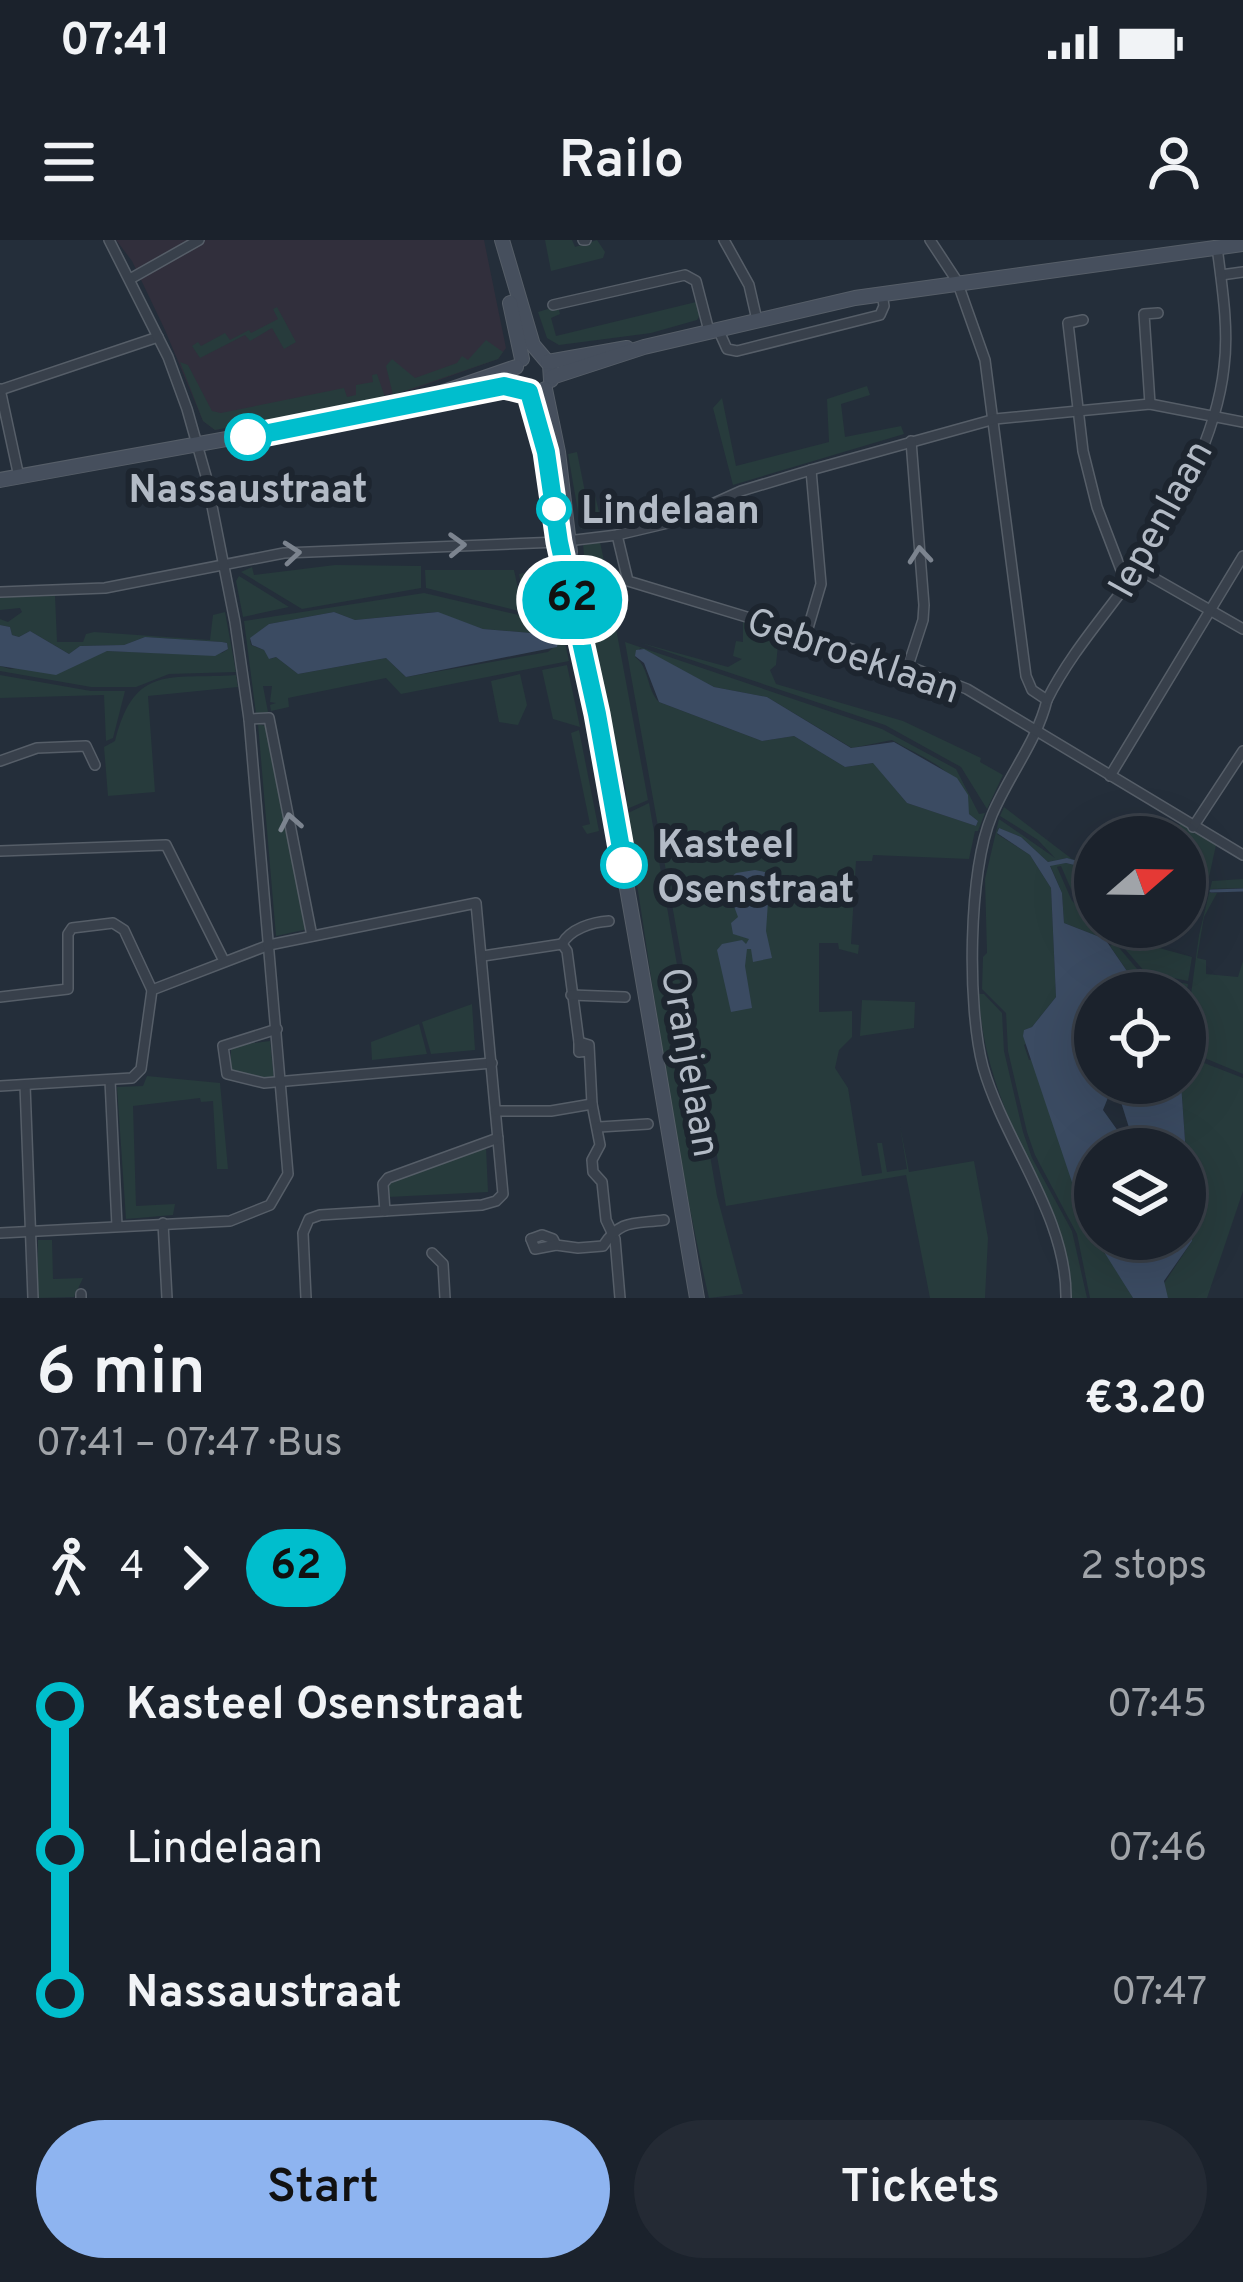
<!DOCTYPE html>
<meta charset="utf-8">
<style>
body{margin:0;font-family:Overpass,sans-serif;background:#242a34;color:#f1f3f6;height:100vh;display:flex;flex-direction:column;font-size:45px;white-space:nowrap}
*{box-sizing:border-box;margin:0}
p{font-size:39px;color:#a0a4a9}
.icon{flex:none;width:66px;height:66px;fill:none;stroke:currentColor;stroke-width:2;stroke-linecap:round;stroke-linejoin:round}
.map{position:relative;height:1058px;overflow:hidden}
.sheet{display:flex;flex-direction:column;background:#1b222c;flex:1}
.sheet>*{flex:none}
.badge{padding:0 24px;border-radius:39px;font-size:42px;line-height:78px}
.needle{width:78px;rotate:70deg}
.buttons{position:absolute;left:1074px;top:576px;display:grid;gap:24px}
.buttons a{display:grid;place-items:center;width:132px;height:132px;border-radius:50%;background:#1b222c;box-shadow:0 12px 48px #0002,0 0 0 3px #393f48;font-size:60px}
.map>.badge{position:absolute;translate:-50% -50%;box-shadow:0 0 0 6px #fff}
.legs{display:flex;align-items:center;gap:18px;height:132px;padding:0 36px;font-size:39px}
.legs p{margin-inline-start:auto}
.headline{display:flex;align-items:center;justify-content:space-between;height:204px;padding:0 36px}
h1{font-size:66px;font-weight:600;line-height:90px}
.cta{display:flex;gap:24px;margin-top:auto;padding:24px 36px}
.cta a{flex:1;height:138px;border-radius:72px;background:#8eb4f0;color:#111;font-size:48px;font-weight:600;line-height:138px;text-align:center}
.cta a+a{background:#242a34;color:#f1f3f6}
ul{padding:0 36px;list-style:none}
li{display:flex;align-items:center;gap:42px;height:144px;font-size:45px}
li i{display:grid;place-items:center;width:18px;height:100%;margin:0 15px;background:currentColor}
li i::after{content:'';width:30px;height:30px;margin:-15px;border:9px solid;border-radius:50%;background:#1b222c}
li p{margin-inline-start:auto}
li:first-child i{background:linear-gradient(#0000 50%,currentColor 0)}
li:last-child i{background:linear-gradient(currentColor 50%,#0000 0)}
.status{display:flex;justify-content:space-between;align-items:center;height:84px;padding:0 60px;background:#1b222c;direction:ltr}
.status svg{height:33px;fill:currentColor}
header{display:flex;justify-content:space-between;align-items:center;height:156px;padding:0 36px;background:#1b222c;font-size:54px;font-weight:600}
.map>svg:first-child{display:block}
</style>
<div class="status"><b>07:41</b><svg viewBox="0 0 49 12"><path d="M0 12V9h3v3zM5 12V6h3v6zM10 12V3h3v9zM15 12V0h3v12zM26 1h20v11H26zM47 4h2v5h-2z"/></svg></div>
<header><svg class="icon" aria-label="menu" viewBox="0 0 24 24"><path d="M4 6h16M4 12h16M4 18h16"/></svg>Railo<svg class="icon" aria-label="person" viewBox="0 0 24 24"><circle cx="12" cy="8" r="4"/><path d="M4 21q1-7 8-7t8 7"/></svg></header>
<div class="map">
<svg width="1243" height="1058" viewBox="0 0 1243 1058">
<rect width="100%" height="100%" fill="#242e3a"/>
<path fill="#312f3c" d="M 116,0 L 484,0 L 506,108 L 498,119 L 414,149 L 215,190 L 203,181 L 165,90 L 132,21 Z"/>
<g fill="#273b3c" fill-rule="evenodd">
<path d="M 545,0 L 572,0 L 575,7 L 597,0 L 605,12 L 603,18 L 551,31 Z"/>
<path d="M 696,62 L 700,75 L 697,80 L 651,93 L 559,105 L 547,98 L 538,72 L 558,66 L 560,74 L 551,78 L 556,96 Z"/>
<path d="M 277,67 L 296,102 L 284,109 L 272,88 L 250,101 L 245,95 L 200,118 L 192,106 L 198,102 L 201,106 L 225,93 L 230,100 L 249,90 L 251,93 L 278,79 L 273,69 Z"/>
<path d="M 486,100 L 503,112 L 498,119 L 393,155 L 386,126 L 392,119 L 415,138 L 457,123 L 462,116 L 468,120 Z"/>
<path d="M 180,122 L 188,125 L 212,171 L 221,173 L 344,148 L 347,157 L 356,155 L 356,145 L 373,142 L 372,135 L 377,134 L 385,157 L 215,190 L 203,181 Z"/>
<path d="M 867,146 L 870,155 L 841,164 L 845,197 L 901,186 L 904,194 L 733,245 L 713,168 L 722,158 L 736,226 L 829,202 L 827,159 Z"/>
<path d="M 577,212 L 585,252 L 594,251 L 603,289 L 581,289 L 568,214 Z"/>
<path d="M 600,302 L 616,377 L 586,338 L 583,304 Z"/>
<path d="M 573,319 L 577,319 L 581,339 L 615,383 L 648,560 L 627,569 C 628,534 612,512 603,479 C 590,427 582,372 573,319 Z"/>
<path d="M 335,325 L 421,326 L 421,348 L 302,369 L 241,332 L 252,327 L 254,335 Z"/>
<path d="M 425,330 L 514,330 L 523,372 L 426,348 Z"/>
<path d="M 534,331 L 537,334 L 549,332 L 548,345 L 552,345 L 569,421 L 401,454 L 386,438 L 288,458 L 289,467 L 271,471 L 270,465 L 276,463 L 270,462 L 272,446 L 263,446 L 268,472 L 256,474 L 244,381 L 424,353 L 527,377 L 519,334 ZM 334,372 L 355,380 L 435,372 L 483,389 L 542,394 L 558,403 L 548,412 L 406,437 L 386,418 L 298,434 L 276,417 L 270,419 L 264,410 L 251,405 L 250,399 L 269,384 Z"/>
<path d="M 239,336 L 289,367 L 243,377 L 236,341 Z"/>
<path d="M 55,356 L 57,402 L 83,402 L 86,394 L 94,392 L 210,400 L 213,375 L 225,372 L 236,432 L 169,434 L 136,447 L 91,447 L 0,431 L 0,426 L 10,429 L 107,411 L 181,414 L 222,413 L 228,409 L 227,403 L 222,402 L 145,397 L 124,405 L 80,406 L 69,414 L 30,391 L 19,397 L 12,395 L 10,387 L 0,385 L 0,379 L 8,382 L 22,372 L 20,368 L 0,370 L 0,357 Z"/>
<path d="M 743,382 L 784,395 L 778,405 L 776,425 L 770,430 L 776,444 L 903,481 L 981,518 L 980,522 L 1003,535 L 987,569 L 961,527 L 885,485 L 641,403 L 728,427 L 742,419 L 733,416 L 736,401 L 743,402 Z"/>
<path d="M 625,402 L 882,489 L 956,529 L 979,574 L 985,573 L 978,591 L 975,591 L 969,619 L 873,615 L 872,621 L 856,621 L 851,704 L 859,705 L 858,714 L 839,709 L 838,703 L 819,703 L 819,772 L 852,771 L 852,797 L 839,810 L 835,828 L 848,848 L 862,936 L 882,933 L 877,903 L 882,903 L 887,932 L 907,929 L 900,886 L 909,932 L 974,921 L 988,998 L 985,1058 L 930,1058 L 906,935 L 726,966 ZM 640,408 L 714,447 L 767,457 L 852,508 L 892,500 C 931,522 965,533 969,574 L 978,581 L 976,586 L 907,563 L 874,523 L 845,527 L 794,496 L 762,501 L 659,462 C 646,449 650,428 635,417 Z"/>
<path d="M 567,425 L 580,487 L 553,479 L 542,430 Z"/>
<path d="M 520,434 L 527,465 L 518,485 L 499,482 L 491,441 Z"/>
<path d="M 0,435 L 91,451 L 125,451 L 113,498 L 106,501 L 104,455 L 0,458 Z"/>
<path d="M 236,435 L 238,447 L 148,456 L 155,552 L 108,556 L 104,507 L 115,501 C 135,423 169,440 236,435 Z"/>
<path d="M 258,484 L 266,486 L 308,689 L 276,696 Z"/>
<path d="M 579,490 L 599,591 L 587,594 L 582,586 L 590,584 L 571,493 Z"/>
<path d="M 649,563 L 717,956 L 743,1054 L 709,1058 C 672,898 652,735 626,574 Z"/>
<path d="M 1004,567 L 1072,619 L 1084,623 L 1067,618 L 1048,622 L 1021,597 L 998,588 L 997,594 L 1030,615 L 1051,648 L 1056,757 L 1032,787 L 1024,790 L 1027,803 L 1024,805 L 1029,820 L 1033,819 L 1084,976 L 1133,1058 L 1090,1058 L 1077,994 L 1035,915 L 1027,892 L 1008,811 L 1006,773 L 982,749 L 983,717 L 987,713 L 985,639 L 999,579 L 1055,618 L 1038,600 L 1000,576 Z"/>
<path d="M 1181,583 L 1216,605 L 1209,637 L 1185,616 L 1185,597 L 1169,597 Z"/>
<path d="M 1066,623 L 1095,630 L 1095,677 L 1072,653 L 1081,646 L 1084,631 L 1079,645 L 1071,649 L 1061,626 L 1057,627 L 1072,661 L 1095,682 L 1095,687 L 1105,692 L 1105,699 L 1064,683 L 1062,653 L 1050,625 Z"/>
<path d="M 1243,639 L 1243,648 L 1211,649 L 1210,653 L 1217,653 L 1204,677 L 1197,718 L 1206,720 L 1206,734 L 1238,737 L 1243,721 L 1243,834 L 1202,817 L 1185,799 L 1199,695 L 1212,641 Z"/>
<path d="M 1106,687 L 1127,687 L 1141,703 L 1192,717 L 1188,741 L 1145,732 Z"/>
<path d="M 1115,703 L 1143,736 L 1188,744 L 1185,763 L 1185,753 L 1142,753 L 1110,706 Z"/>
<path d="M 979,754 L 984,754 L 1002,773 L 1004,811 L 1023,892 L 1032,918 L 1072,991 L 1087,1058 L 1071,1058 C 1070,1018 1056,988 1041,952 C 1014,890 982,829 979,754 Z"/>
<path d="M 862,760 L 915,762 L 914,788 L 860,796 Z"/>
<path d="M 472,764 L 475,810 L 431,814 L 422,782 Z"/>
<path d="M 419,784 L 427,814 L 372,820 L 371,802 Z"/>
<path d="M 270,801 L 274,839 L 231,831 L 231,806 Z"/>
<path d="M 1185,807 L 1199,821 L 1243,838 L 1243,951 L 1207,1058 L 1168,1058 L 1163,1045 L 1192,1001 L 1181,843 L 1185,843 Z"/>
<path d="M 147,836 L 220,843 L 228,929 L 217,929 L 213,861 L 201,862 L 200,858 L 133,866 L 136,966 L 175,964 L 173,975 L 126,979 L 117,847 L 143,846 Z"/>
<path d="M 486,907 L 488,952 L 388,957 L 386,948 L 391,941 Z"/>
<path d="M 38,1000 L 52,1000 L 53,1039 L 83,1038 L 74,1057 L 37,1058 Z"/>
</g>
<g fill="#3b4b62">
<path d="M 334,372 L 355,380 L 438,372 L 483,389 L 542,394 L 558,403 L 557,407 L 406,437 L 386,418 L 298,434 L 276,417 L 269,419 L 264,410 L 252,405 L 250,398 L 269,384 Z"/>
<path d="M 0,385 L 10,387 L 12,395 L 19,397 L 30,391 L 69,414 L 80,406 L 124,405 L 145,397 L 222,402 L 227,403 L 228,409 L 215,416 L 107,411 L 56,435 L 0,426 Z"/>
<path d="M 644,409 L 714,447 L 767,457 L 851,508 L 894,502 L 957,538 L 968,555 L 969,574 L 978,581 L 976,586 L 907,563 L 873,523 L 845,527 L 794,496 L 762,501 L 659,462 L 644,423 L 635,416 L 636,410 Z"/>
<path d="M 999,588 L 1021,597 L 1048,622 L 1067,618 L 1095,626 L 1095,630 L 1066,623 L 1050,626 L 1062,653 L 1064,683 L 1105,699 L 1142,753 L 1095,753 L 1092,844 L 1109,855 L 1103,870 L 1123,898 L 1131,894 L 1115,843 L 1181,843 L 1192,1001 L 1164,1041 L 1168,1058 L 1133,1058 L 1096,999 L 1185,999 L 1185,909 L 1095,909 L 1095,997 L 1083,975 L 1023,796 L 1024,790 L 1032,787 L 1056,757 L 1051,648 L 1030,615 L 997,593 Z"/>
<path d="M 755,630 L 770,633 L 766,691 L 772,718 L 753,722 L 751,709 L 747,709 L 745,726 L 752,768 L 731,772 L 717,710 L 722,704 L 742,700 L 746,704 L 749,699 L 733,694 L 731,683 L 738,677 L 725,642 L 736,633 Z"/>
</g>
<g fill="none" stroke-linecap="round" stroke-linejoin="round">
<g stroke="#3b4b62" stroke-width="3">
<path d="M 550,400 L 565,397"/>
<path d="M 1211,651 L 1243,650"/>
</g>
<defs>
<g id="street">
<path d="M 583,0 L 586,0"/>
<path d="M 724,0 L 749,45 L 757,80"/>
<path d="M 930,0 L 957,41 L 985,120 L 1026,436 L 1032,450 L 1047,460 C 1037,501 1009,535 992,575 C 968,632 967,767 983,827 C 1005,904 1067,976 1066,1058"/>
<path d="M 1221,35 L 1243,32"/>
<path d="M 130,39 L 199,0"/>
<path d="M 553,65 L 685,35 L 696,41 L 709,91"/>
<path d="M 1083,80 L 1068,83 L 1083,211 L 1097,267 L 1126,343"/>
<path d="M 718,89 L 727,109 L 737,111 L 880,75 L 884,66 L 882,54"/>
<path d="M 0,149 L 19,237"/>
<path d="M 0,150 L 158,97"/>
<path d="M 1150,164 L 1144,74 L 1158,73"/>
<path d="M 617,295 L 628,341 L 908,426 L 967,449 L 1243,615"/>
<path d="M 1138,329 L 1243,389"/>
<path d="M 0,352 L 105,348 L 284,313 L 559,302 L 617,295 L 672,282 L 741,251 L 811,230 L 995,179 L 1150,164 L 1243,182"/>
<path d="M 806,395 L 821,344 L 811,230"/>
<path d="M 908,426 L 923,380 L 924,365 L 911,201"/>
<path d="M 1047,460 C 1071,412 1107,373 1137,330 C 1175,276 1217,194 1224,127 C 1229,89 1222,46 1217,7"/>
<path d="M 249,479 L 269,478 L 312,696"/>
<path d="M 0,521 L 37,508 L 86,506 L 95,525"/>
<path d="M 1110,536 L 1243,316"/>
<path d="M 1193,587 L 1243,511"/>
<path d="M 0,611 L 166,605 L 224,721"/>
<path d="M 562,704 C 570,689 592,682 609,681"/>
<path d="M 483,716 L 562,704 L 567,711 L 579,802"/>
<path d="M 571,755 L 625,757"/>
<path d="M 0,757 L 68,749 L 68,694 L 72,688 L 113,683 L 124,690 L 152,750"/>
<path d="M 277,789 L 223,806 L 227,834 L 264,843 L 492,823"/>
<path d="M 587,811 L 579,812 L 579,802 L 589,805 L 592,864 L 600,905 L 592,920 L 593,932 L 602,942 L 606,980 L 615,999 L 620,1058"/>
<path d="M 110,840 L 117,986"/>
<path d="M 25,845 L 33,1058"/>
<path d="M 0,846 L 132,838 L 141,829 L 152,750 L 269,705 L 476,663 L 503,954 L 496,961 L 482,965 L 320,975 L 309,979 L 303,993 L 306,1058"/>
<path d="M 496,871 L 551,871 L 592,864"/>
<path d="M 599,887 L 648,884"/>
<path d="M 385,971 L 383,944 L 388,938 L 498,898"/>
<path d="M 163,983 L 167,1058"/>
<path d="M 0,993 L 230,981 L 270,965 L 288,934 L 249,479 L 235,382 L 206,236 L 187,169 L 168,117 L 109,0"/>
<path d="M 531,999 L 542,995 L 553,999 L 556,1005 L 578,1008 L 603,1006 C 620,979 634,984 664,980"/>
<path d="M 531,999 L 535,1009 L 556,1005"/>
<path d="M 432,1013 L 443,1024 L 445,1058"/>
<path d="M 81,1054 L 81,1058"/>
</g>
<g id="secondary">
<path d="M 502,0 L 533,105 L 550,125 L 551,140"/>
<path d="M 510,63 L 522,119"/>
<path d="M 548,122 L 627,108"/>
<path d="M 552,137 L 644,107 L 855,58 L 1243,4"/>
<path d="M 545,149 L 558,212 L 570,312"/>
<path d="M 529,152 C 557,203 552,274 564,330 C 618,571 655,815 697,1058"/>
<path d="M 449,158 L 520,147"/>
<path d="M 0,240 L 397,168 L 516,127"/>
</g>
</defs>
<use href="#street" stroke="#565e68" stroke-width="12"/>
<use href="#secondary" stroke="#565e68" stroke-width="16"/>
<use href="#street" stroke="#38404b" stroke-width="9"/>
<use href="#secondary" stroke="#464f5d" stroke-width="14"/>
</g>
<defs><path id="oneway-chevron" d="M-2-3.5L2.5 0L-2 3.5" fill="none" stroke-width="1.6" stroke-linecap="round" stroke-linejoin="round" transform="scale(3)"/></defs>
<g stroke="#7c848f">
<use href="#oneway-chevron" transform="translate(457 305) rotate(-2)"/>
<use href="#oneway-chevron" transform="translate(292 313) rotate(-5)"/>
<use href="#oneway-chevron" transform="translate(920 315) rotate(-95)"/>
<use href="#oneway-chevron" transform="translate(290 582) rotate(-101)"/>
</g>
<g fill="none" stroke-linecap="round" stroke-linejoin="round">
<defs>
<path id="line-1" d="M 248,197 L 504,146 L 529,152 L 546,212 L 559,302 L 597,474 L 624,625"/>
</defs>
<use href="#line-1" stroke="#fff" stroke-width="27"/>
<use href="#line-1" stroke="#00becd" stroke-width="18"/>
</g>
<g fill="#fff" stroke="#00becd" stroke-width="6">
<circle cx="248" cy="197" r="21"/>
<circle cx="554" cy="269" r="15"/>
<circle cx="624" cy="625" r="21"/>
</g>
<g text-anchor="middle" stroke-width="12" stroke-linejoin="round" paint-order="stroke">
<g font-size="39" font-weight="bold" fill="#b3bbc6" stroke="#1d252f" text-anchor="start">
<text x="248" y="262" text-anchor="middle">Nassaustraat</text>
<text x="581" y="283">Lindelaan</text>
<text x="657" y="617">Kasteel<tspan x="657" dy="45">Osenstraat</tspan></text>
</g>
<g font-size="39" fill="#b3bbc6" stroke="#1d252f">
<text transform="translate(1159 278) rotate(-61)" y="14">Iepenlaan</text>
<text transform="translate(854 414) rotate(19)" y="14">Gebroeklaan</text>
<text transform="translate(692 822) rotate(80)" y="14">Oranjelaan</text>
</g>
</g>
</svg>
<div class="buttons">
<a><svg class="needle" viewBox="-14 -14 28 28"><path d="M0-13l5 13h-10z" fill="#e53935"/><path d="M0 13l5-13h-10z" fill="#a0a4a9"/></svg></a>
<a><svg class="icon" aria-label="locate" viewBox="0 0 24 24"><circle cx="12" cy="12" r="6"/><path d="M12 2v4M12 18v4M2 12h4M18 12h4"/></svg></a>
<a><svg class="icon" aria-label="layers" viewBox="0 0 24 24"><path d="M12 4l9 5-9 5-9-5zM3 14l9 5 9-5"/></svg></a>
</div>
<b class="badge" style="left:572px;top:360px;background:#00becd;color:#111">62</b>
</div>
<section class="sheet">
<div class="headline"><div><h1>6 min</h1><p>07:41 – 07:47 · Bus</p></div><b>€3.20</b></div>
<div class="legs"><svg class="icon" aria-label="walk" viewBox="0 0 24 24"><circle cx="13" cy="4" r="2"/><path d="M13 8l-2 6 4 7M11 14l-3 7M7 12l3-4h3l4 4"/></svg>4<svg class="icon" aria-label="forward" viewBox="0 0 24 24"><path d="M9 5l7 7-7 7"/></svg><b class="badge" style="background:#00becd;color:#111">62</b><p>2 stops</p></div>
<ul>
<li><i style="color:#00becd"></i><b>Kasteel Osenstraat</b><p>07:45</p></li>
<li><i style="color:#00becd"></i><span>Lindelaan</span><p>07:46</p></li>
<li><i style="color:#00becd"></i><b>Nassaustraat</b><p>07:47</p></li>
</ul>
<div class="cta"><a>Start</a><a>Tickets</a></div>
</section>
